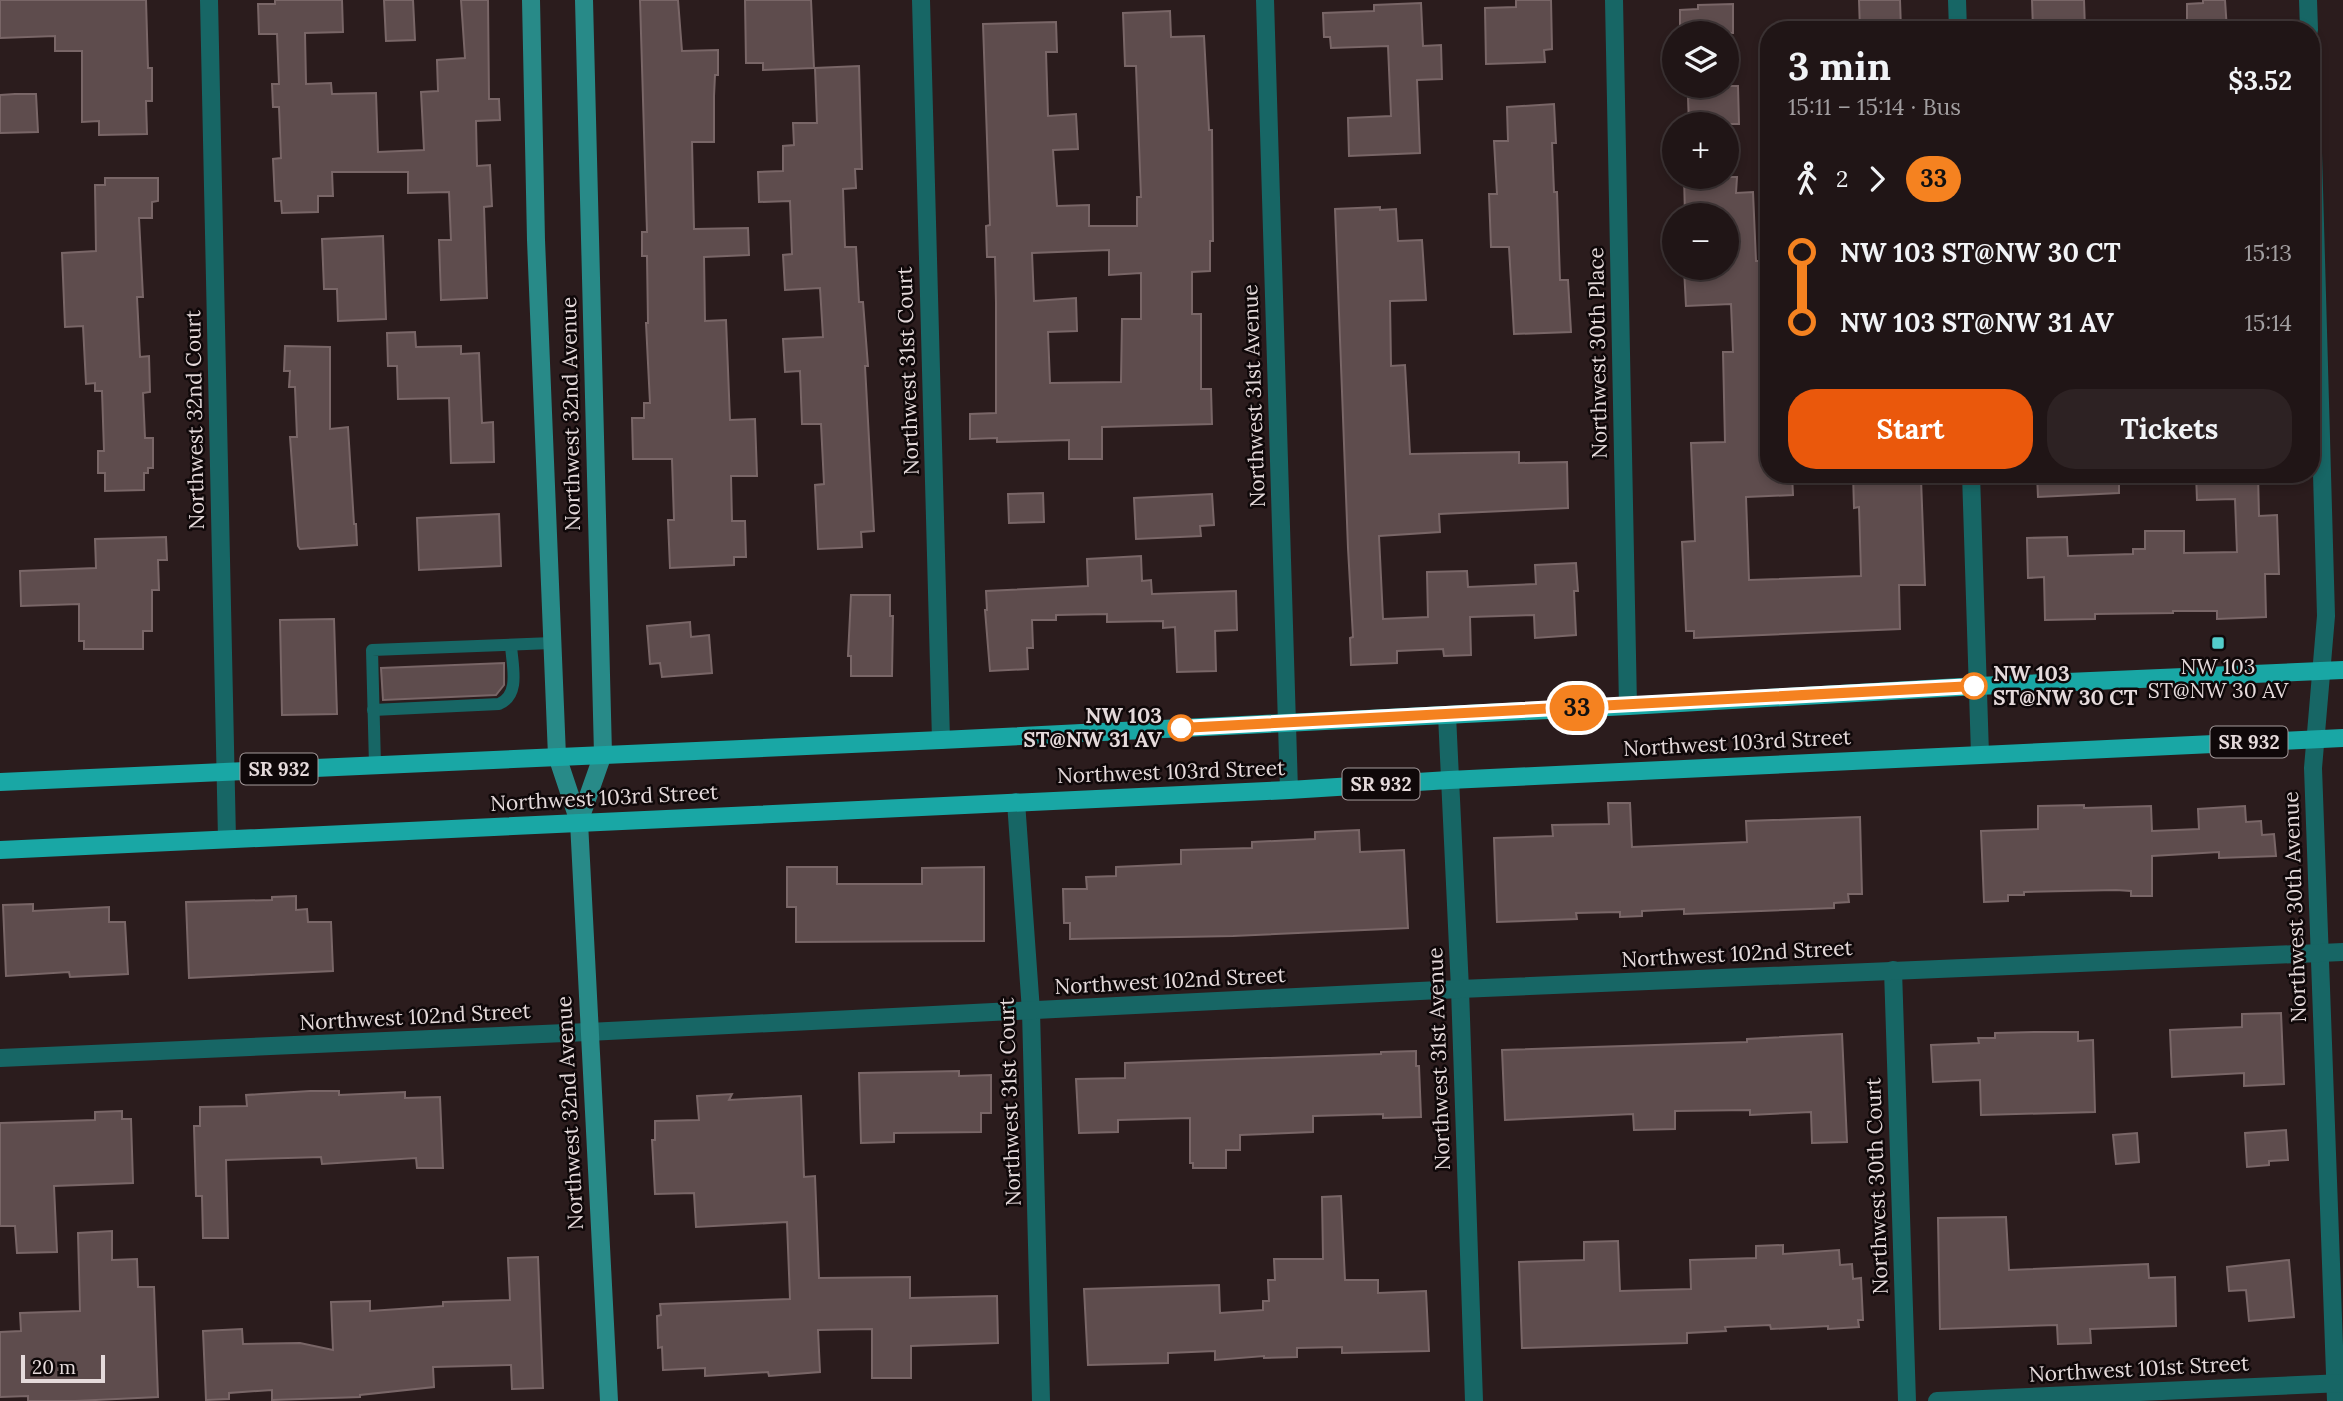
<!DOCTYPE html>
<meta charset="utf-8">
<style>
body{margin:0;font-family:Lora,serif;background:#2d2223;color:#f1f3f6;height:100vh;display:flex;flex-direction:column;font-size:26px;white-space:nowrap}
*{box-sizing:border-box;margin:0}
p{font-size:23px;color:#a29fa1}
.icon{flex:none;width:38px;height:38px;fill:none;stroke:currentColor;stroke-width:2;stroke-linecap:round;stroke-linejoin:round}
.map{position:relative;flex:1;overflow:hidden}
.sheet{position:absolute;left:1760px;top:21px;width:560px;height:462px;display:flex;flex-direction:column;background:#201516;border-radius:28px;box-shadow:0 4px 10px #0003,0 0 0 2px #3d3435}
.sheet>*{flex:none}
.badge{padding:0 14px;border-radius:23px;font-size:24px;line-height:46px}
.tools{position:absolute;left:1662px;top:21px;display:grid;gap:14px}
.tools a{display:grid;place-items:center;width:77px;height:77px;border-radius:50%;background:#201516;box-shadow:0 4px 10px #0003,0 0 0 2px #3d3435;font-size:35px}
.scale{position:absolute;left:21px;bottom:18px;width:84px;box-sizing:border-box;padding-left:7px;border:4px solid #e5dadb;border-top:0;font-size:19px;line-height:24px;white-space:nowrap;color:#e5dadb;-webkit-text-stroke:5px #0f0809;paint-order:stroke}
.map>.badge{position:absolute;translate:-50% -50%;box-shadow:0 0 0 4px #fff}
.legs{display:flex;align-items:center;gap:10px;height:77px;padding:0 28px;font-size:23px}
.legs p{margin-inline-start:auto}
.summary{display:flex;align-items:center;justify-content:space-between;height:119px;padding:0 28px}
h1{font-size:38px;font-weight:700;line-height:52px}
.cta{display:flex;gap:14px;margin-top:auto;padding:14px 28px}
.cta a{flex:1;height:80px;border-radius:28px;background:#ea580c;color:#fff;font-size:28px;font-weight:700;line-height:80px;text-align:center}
.cta a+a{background:#2d2223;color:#f1f3f6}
ul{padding:0 28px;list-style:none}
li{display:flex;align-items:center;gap:24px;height:70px;font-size:26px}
li i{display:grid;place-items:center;width:10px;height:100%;margin:0 9px;background:currentColor}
li i::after{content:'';width:18px;height:18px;margin:-9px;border:5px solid;border-radius:50%;background:#201516}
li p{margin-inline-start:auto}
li:first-child i{background:linear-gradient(#0000 50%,currentColor 0)}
li:last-child i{background:linear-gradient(currentColor 50%,#0000 0)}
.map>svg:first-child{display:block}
</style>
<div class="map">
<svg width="2343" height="1401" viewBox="0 0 2343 1401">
<rect width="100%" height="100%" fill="#2b1c1d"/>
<g fill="#5e4c4d" stroke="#796667" stroke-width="2" fill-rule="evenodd">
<path d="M 0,0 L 146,0 L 148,68 L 152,68 L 152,101 L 146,101 L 147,134 L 99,135 L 99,121 L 82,122 L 82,51 L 55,51 L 55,36 L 0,38 Z"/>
<path d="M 275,0 L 342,0 L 343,32 L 305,33 L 306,84 L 331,83 L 332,94 L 376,93 L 378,152 L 424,150 L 421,92 L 438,91 L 437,60 L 465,58 L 461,0 L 488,0 L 489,99 L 499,99 L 500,120 L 476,121 L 477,166 L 490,165 L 492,206 L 484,207 L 487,298 L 441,300 L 439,240 L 451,240 L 449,192 L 408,193 L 408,172 L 332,172 L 333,196 L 318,196 L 318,212 L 282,213 L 281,201 L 275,201 L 273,159 L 281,158 L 279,107 L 273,107 L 272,84 L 279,84 L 277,34 L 259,34 L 258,4 L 275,4 Z"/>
<path d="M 384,0 L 413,0 L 415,40 L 386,41 Z"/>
<path d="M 640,0 L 678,0 L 682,51 L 718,50 L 718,75 L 715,75 L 714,96 L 714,142 L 692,142 L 694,229 L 748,228 L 749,255 L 704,257 L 705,321 L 726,320 L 730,420 L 755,419 L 757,476 L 731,476 L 732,521 L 745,521 L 746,557 L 734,557 L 734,565 L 670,568 L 668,520 L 674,520 L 672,459 L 633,459 L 632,418 L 644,418 L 644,403 L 650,403 L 646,323 L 648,323 L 647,256 L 642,256 L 642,232 L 647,232 Z"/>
<path d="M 745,0 L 811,0 L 814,68 L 763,70 L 763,63 L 746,63 Z"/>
<path d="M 1516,0 L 1551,0 L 1552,49 L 1544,50 L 1545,62 L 1486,64 L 1485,8 L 1516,7 Z"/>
<path d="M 1859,0 L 1900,0 L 1901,30 L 1860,30 Z"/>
<path d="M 2032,0 L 2084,0 L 2085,30 L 2033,30 Z"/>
<path d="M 2203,0 L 2225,0 L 2227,30 L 2187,30 L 2187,4 L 2203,3 Z"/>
<path d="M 1421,3 L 1423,46 L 1441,45 L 1442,79 L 1417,80 L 1420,153 L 1349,156 L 1348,118 L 1391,116 L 1388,46 L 1331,48 L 1330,37 L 1324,37 L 1323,13 L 1374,11 L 1374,5 Z"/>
<path d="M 1733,4 L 1733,33 L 1680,31 L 1680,10 L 1698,9 L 1698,5 Z"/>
<path d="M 1170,11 L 1171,37 L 1204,36 L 1209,130 L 1212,130 L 1213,241 L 1210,241 L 1210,271 L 1192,272 L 1192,314 L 1201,314 L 1201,389 L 1211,389 L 1212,424 L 1102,427 L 1102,459 L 1069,459 L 1069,440 L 997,442 L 997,438 L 970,439 L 970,414 L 996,413 L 996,303 L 995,257 L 987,257 L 986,226 L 990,225 L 983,24 L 1056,22 L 1057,52 L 1046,52 L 1048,116 L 1076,114 L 1078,149 L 1053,150 L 1057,206 L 1089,205 L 1089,226 L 1137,226 L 1137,197 L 1141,197 L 1136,66 L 1125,66 L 1123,13 ZM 1109,250 L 1109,275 L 1141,273 L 1141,319 L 1122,319 L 1121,382 L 1050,383 L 1048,332 L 1077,331 L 1076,298 L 1034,301 L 1032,253 Z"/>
<path d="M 859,66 L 862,169 L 855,169 L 856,188 L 843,189 L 845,247 L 856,247 L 859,302 L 863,302 L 868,366 L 865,366 L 874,531 L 861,532 L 862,547 L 818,549 L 815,485 L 824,484 L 821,424 L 802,424 L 800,371 L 785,372 L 783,339 L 823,337 L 820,288 L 785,290 L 783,255 L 792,254 L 790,201 L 759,202 L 758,172 L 783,171 L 783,146 L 794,145 L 793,123 L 817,123 L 815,68 Z"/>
<path d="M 1704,86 L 1738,86 L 1739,124 L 1689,124 L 1688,98 L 1705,97 Z"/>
<path d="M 15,94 L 36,94 L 38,132 L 0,133 L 0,95 Z"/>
<path d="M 1554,104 L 1556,143 L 1552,143 L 1554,192 L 1557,192 L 1560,280 L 1568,280 L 1571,332 L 1514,334 L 1509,247 L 1491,247 L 1489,194 L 1497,194 L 1494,141 L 1508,141 L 1507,107 Z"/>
<path d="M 1684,177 L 1737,177 L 1736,193 L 1753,192 L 1756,261 L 1769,261 L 1769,474 L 1792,474 L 1793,495 L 1746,497 L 1749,580 L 1861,576 L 1859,507 L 1854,508 L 1853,474 L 1915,474 L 1916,479 L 1921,479 L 1925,585 L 1899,585 L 1900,629 L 1694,638 L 1694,631 L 1686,631 L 1682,542 L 1695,541 L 1691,443 L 1725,442 L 1723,352 L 1733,352 L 1731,304 L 1686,306 L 1684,268 L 1727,268 L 1727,215 L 1685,215 Z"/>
<path d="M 105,178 L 158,178 L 158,201 L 152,202 L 152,218 L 139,218 L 143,297 L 137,297 L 140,357 L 149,356 L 150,392 L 143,393 L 145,438 L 153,438 L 153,468 L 148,468 L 148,473 L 144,473 L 144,490 L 105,491 L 105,473 L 98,473 L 98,451 L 104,451 L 102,391 L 95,391 L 95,383 L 86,384 L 83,326 L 65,327 L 62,253 L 96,251 L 95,185 L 105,185 Z"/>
<path d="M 1380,207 L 1380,210 L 1396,209 L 1398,241 L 1422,240 L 1426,300 L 1390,301 L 1391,366 L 1405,365 L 1410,454 L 1519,452 L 1519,463 L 1567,462 L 1568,508 L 1439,514 L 1440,532 L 1379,536 L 1383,619 L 1428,617 L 1427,572 L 1467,571 L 1468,587 L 1536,584 L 1535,565 L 1576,563 L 1578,591 L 1574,591 L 1576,635 L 1535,638 L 1534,615 L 1470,617 L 1471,655 L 1444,656 L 1443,649 L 1397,651 L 1397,663 L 1351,665 L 1350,638 L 1353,637 L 1348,548 L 1335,209 Z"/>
<path d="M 383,236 L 386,319 L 338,321 L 337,289 L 324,289 L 322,239 Z"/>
<path d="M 415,332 L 416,347 L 461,346 L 461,354 L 479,353 L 482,423 L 493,422 L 494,462 L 451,463 L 449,398 L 398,399 L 397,366 L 388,366 L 387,333 Z"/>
<path d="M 285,346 L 330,347 L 330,429 L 348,427 L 354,524 L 356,524 L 357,545 L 300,549 L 298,546 L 290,437 L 297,437 L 295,387 L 289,387 L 290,371 L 284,371 Z"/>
<path d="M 2037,474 L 2119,474 L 2119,493 L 2038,497 Z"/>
<path d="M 2196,474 L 2258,474 L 2259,516 L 2277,515 L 2279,574 L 2265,574 L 2266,617 L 2217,619 L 2217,611 L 2173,611 L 2173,613 L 2095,614 L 2095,619 L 2045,620 L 2044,577 L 2028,578 L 2027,538 L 2067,537 L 2068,556 L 2133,554 L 2133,549 L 2145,549 L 2145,531 L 2184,531 L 2184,553 L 2237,552 L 2235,499 L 2197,500 Z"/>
<path d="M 1043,493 L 1044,522 L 1009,523 L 1008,494 Z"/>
<path d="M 1212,494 L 1214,525 L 1200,526 L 1201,536 L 1136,539 L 1134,498 Z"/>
<path d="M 499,514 L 501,566 L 419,570 L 417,518 Z"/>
<path d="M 166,537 L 167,560 L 158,560 L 159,590 L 152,590 L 152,631 L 143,631 L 143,649 L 84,649 L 84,641 L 79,641 L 79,604 L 21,606 L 20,571 L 96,568 L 95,539 Z"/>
<path d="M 1141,556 L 1142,581 L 1151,580 L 1152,594 L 1236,591 L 1237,630 L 1215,631 L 1216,671 L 1177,672 L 1175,627 L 1163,628 L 1163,621 L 1107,622 L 1107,614 L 1056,615 L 1056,620 L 1032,620 L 1033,648 L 1027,648 L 1028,669 L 990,671 L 985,610 L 987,610 L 986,591 L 1088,586 L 1087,559 Z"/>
<path d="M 851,595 L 890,595 L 890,616 L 893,616 L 892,676 L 851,676 L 851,656 L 848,656 Z"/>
<path d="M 334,619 L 337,714 L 282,715 L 280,620 Z"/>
<path d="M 690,622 L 691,637 L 709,635 L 712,673 L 662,677 L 660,663 L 650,664 L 647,626 Z"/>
<path d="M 504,663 L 504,685 L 496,695 L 383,700 L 381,668 Z"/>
<path d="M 1608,803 L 1630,803 L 1632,847 L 1747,842 L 1746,821 L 1860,817 L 1862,894 L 1848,894 L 1849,902 L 1834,903 L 1834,908 L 1684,914 L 1684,909 L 1642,911 L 1642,916 L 1620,917 L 1620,912 L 1576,913 L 1577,919 L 1497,922 L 1494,838 L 1553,836 L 1552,825 L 1609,824 Z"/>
<path d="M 2084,805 L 2084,808 L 2151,806 L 2152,831 L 2199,829 L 2198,809 L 2245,806 L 2246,822 L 2261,821 L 2262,835 L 2274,834 L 2276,856 L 2219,858 L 2219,852 L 2152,856 L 2152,896 L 2131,896 L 2131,891 L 2116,890 L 2024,892 L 2024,895 L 2008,895 L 2008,901 L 1984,902 L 1981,831 L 2038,829 L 2038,806 Z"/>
<path d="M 1359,830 L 1360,852 L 1404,850 L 1408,928 L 1233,936 L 1070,939 L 1070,923 L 1064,923 L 1063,889 L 1087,889 L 1086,877 L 1116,876 L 1116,867 L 1181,864 L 1181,850 L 1252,848 L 1252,842 L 1315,839 L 1315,832 Z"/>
<path d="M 787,867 L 837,867 L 837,884 L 922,884 L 922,868 L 984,867 L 984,941 L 796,942 L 796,907 L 787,907 Z"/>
<path d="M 296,896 L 296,910 L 307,909 L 308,922 L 331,922 L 333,971 L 189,978 L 186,902 L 272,900 L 272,897 Z"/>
<path d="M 33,904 L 33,911 L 109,907 L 109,922 L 125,922 L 128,974 L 70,977 L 69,972 L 6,976 L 3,905 Z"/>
<path d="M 2281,1013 L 2284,1084 L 2244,1086 L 2244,1073 L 2172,1077 L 2170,1030 L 2242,1027 L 2242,1014 Z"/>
<path d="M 2035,1032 L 2078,1032 L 2078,1041 L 2093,1040 L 2095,1112 L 1981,1115 L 1980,1080 L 1933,1082 L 1931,1045 L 1979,1043 L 1978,1038 L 1995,1038 L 1995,1033 Z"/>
<path d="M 1842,1034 L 1847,1142 L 1812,1143 L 1811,1112 L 1750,1115 L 1750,1110 L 1675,1111 L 1675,1129 L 1634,1130 L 1633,1114 L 1505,1120 L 1502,1050 L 1747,1042 L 1747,1039 Z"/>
<path d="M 1416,1051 L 1416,1066 L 1419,1066 L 1421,1117 L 1383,1118 L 1383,1114 L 1313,1116 L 1313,1132 L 1240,1135 L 1240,1150 L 1226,1150 L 1226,1168 L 1193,1168 L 1193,1163 L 1190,1163 L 1190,1118 L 1118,1120 L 1118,1132 L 1079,1133 L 1076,1079 L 1125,1078 L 1125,1063 L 1381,1054 L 1381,1052 Z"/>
<path d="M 959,1071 L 959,1076 L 991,1075 L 991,1113 L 981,1113 L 981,1132 L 894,1133 L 894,1142 L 861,1143 L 859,1073 Z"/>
<path d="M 310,1091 L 339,1091 L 339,1095 L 405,1092 L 405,1098 L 440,1097 L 443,1168 L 417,1168 L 416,1158 L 322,1164 L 321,1157 L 226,1160 L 228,1238 L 203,1238 L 202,1196 L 196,1196 L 194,1126 L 200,1126 L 200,1107 L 247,1106 L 246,1095 Z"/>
<path d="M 732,1094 L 729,1100 L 801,1096 L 804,1177 L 815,1176 L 819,1278 L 910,1277 L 910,1298 L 997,1296 L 998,1343 L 911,1346 L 911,1378 L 872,1378 L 872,1329 L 818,1330 L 820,1372 L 769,1376 L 768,1372 L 705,1376 L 705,1368 L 663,1370 L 662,1347 L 658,1348 L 657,1316 L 661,1315 L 660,1304 L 790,1299 L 787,1222 L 696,1227 L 694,1193 L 655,1194 L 652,1140 L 655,1140 L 655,1121 L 699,1120 L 697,1096 Z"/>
<path d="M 122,1111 L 122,1119 L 131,1119 L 133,1183 L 54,1186 L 57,1252 L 17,1253 L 15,1226 L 0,1226 L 0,1123 L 95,1120 L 95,1112 Z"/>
<path d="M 2286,1130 L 2288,1160 L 2269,1161 L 2269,1165 L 2247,1167 L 2245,1133 Z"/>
<path d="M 2137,1133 L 2139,1162 L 2116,1164 L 2113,1135 Z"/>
<path d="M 1341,1196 L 1345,1280 L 1378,1280 L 1378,1293 L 1426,1291 L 1429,1351 L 1342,1353 L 1342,1347 L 1297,1348 L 1297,1357 L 1264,1358 L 1264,1356 L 1215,1360 L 1215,1351 L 1168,1353 L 1168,1363 L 1088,1365 L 1084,1289 L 1219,1285 L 1220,1313 L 1263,1310 L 1263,1301 L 1269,1301 L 1268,1280 L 1275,1280 L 1274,1259 L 1323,1259 L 1322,1197 Z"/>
<path d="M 2006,1217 L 2009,1270 L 2148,1264 L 2149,1278 L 2175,1277 L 2176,1326 L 2090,1329 L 2091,1343 L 2058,1344 L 2057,1325 L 1940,1329 L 1938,1218 Z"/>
<path d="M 112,1231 L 112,1260 L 137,1259 L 138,1287 L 154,1287 L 158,1397 L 75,1401 L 28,1401 L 28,1396 L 0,1397 L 0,1332 L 21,1331 L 20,1313 L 80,1311 L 78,1233 Z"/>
<path d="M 1618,1241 L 1620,1291 L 1691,1289 L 1690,1260 L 1756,1258 L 1756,1246 L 1783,1245 L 1783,1254 L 1839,1250 L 1840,1265 L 1852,1264 L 1853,1279 L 1861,1278 L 1863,1320 L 1858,1320 L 1859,1327 L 1828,1329 L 1828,1326 L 1771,1329 L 1770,1325 L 1725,1327 L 1726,1331 L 1687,1333 L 1687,1343 L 1522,1348 L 1519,1262 L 1584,1260 L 1584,1242 Z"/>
<path d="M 538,1257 L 543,1388 L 512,1389 L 511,1365 L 433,1367 L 434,1387 L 360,1395 L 360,1397 L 272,1400 L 272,1390 L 229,1393 L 229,1399 L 206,1400 L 203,1331 L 242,1329 L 243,1344 L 300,1343 L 333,1350 L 331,1302 L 370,1301 L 370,1311 L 443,1306 L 443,1302 L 510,1300 L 508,1258 Z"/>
<path d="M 2289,1260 L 2294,1317 L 2249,1321 L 2246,1290 L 2229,1291 L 2227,1267 Z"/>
</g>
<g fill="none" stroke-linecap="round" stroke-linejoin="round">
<g stroke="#176665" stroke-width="12">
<path d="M 373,710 L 499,704 C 521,695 512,665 511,645"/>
<path d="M 375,765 L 372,650 L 552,643"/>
</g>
<g stroke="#176665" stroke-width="18">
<path d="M 209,0 L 227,839"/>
<path d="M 921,0 L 941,740"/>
<path d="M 1265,0 L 1289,790"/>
<path d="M 1614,0 L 1628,706"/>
<path d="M 1957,0 L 1958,30"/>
<path d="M 2308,0 L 2309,30"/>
<path d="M 2312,117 L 2326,616 L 2313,768 L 2336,1401"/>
<path d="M 1971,474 L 1980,754"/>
<path d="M 1447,715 L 1460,989 L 1474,1401"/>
<path d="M 1016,802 L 1031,1011 L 1041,1401"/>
<path d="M 1893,970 L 1907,1401"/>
<path d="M 0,1058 L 588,1032 L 1460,989 L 2343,952"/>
<path d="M 1937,1401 L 2343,1383"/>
</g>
<g stroke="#288a88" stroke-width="18">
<path d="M 531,0 L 536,240 L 557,756 L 579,822 L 609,1401"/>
<path d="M 579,822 L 603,754 L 584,0"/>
</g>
<g stroke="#19a7a5" stroke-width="18">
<path d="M 0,782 L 941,740 L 1628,706 L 1978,686 L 2343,670"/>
<path d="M 0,850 L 1289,790 L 1449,780 L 2343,738"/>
</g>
</g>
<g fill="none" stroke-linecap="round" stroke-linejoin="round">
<defs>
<path id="line-1" d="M 1181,728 L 1974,686"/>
</defs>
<use href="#line-1" stroke="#fff" stroke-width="16"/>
<use href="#line-1" stroke="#f58220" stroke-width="10"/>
</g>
<rect fill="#53cdca" stroke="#0f0809" stroke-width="2.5" x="2211" y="636" width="14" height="14" rx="3.5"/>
<g fill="#fff" stroke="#f58220" stroke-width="3.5">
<circle cx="1974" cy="686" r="12"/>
<circle cx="1181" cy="728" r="12"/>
</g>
<g text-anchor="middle" stroke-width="5" stroke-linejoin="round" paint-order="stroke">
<g fill="#0f0809" stroke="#a59b9c" stroke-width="2">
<rect x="2210.5" y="726.5" width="77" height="31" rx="5"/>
<rect x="240.5" y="753.5" width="77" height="31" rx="5"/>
<rect x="1342.5" y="768.5" width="77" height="31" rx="5"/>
</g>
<g font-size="19" font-weight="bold" fill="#e5dadb">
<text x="2249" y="749">SR 932</text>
<text x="279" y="776">SR 932</text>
<text x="1381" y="791">SR 932</text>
</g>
<g font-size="21" fill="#e5dadb" stroke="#0f0809">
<text transform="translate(1598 353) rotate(-91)" y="7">Northwest 30th Place</text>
<text transform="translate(908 371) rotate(-92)" y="7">Northwest 31st Court</text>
<text transform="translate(1254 396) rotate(-92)" y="7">Northwest 31st Avenue</text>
<text transform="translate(571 414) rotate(-91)" y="7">Northwest 32nd Avenue</text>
<text transform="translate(195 420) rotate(-91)" y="7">Northwest 32nd Court</text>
<text transform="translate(1737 743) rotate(-3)" y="7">Northwest 103rd Street</text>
<text transform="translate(1171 772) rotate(-2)" y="7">Northwest 103rd Street</text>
<text transform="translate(604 798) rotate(-3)" y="7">Northwest 103rd Street</text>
<text transform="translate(2295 907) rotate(-92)" y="7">Northwest 30th Avenue</text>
<text transform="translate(1737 954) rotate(-3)" y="7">Northwest 102nd Street</text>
<text transform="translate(1170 981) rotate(-3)" y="7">Northwest 102nd Street</text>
<text transform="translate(415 1017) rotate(-3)" y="7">Northwest 102nd Street</text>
<text transform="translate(1439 1059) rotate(-92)" y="7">Northwest 31st Avenue</text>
<text transform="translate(1010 1102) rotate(-92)" y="7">Northwest 31st Court</text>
<text transform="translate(570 1113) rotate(-93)" y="7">Northwest 32nd Avenue</text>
<text transform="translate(1877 1186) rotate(-92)" y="7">Northwest 30th Court</text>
<text transform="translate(2139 1369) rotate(-3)" y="7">Northwest 101st Street</text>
</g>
<g font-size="21" fill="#e5dadb" stroke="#0f0809">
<text x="2218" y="674">NW 103<tspan x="2218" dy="24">ST@NW 30 AV</tspan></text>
</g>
<g font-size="21" font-weight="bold" fill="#e5dadb" stroke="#0f0809" text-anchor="start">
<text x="1993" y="681">NW 103<tspan x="1993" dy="24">ST@NW 30 CT</tspan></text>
<text x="1162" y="723" text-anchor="end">NW 103<tspan x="1162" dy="24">ST@NW 31 AV</tspan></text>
</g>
</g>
</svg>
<div class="tools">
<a><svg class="icon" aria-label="layers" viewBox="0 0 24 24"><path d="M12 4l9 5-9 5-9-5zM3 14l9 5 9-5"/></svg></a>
<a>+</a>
<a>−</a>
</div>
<div class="scale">20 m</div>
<b class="badge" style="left:1577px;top:708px;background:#f58220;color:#111">33</b>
<section class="sheet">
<div class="summary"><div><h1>3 min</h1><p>15:11 – 15:14 · Bus</p></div><b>$3.52</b></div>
<div class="legs"><svg class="icon" aria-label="walk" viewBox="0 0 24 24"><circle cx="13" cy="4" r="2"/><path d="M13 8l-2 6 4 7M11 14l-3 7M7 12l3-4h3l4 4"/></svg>2<svg class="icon" aria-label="forward" viewBox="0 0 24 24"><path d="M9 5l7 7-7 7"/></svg><b class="badge" style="background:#f58220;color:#111">33</b></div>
<ul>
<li><i style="color:#f58220"></i><b>NW 103 ST@NW 30 CT</b><p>15:13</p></li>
<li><i style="color:#f58220"></i><b>NW 103 ST@NW 31 AV</b><p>15:14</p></li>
</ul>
<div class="cta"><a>Start</a><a>Tickets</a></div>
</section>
</div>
